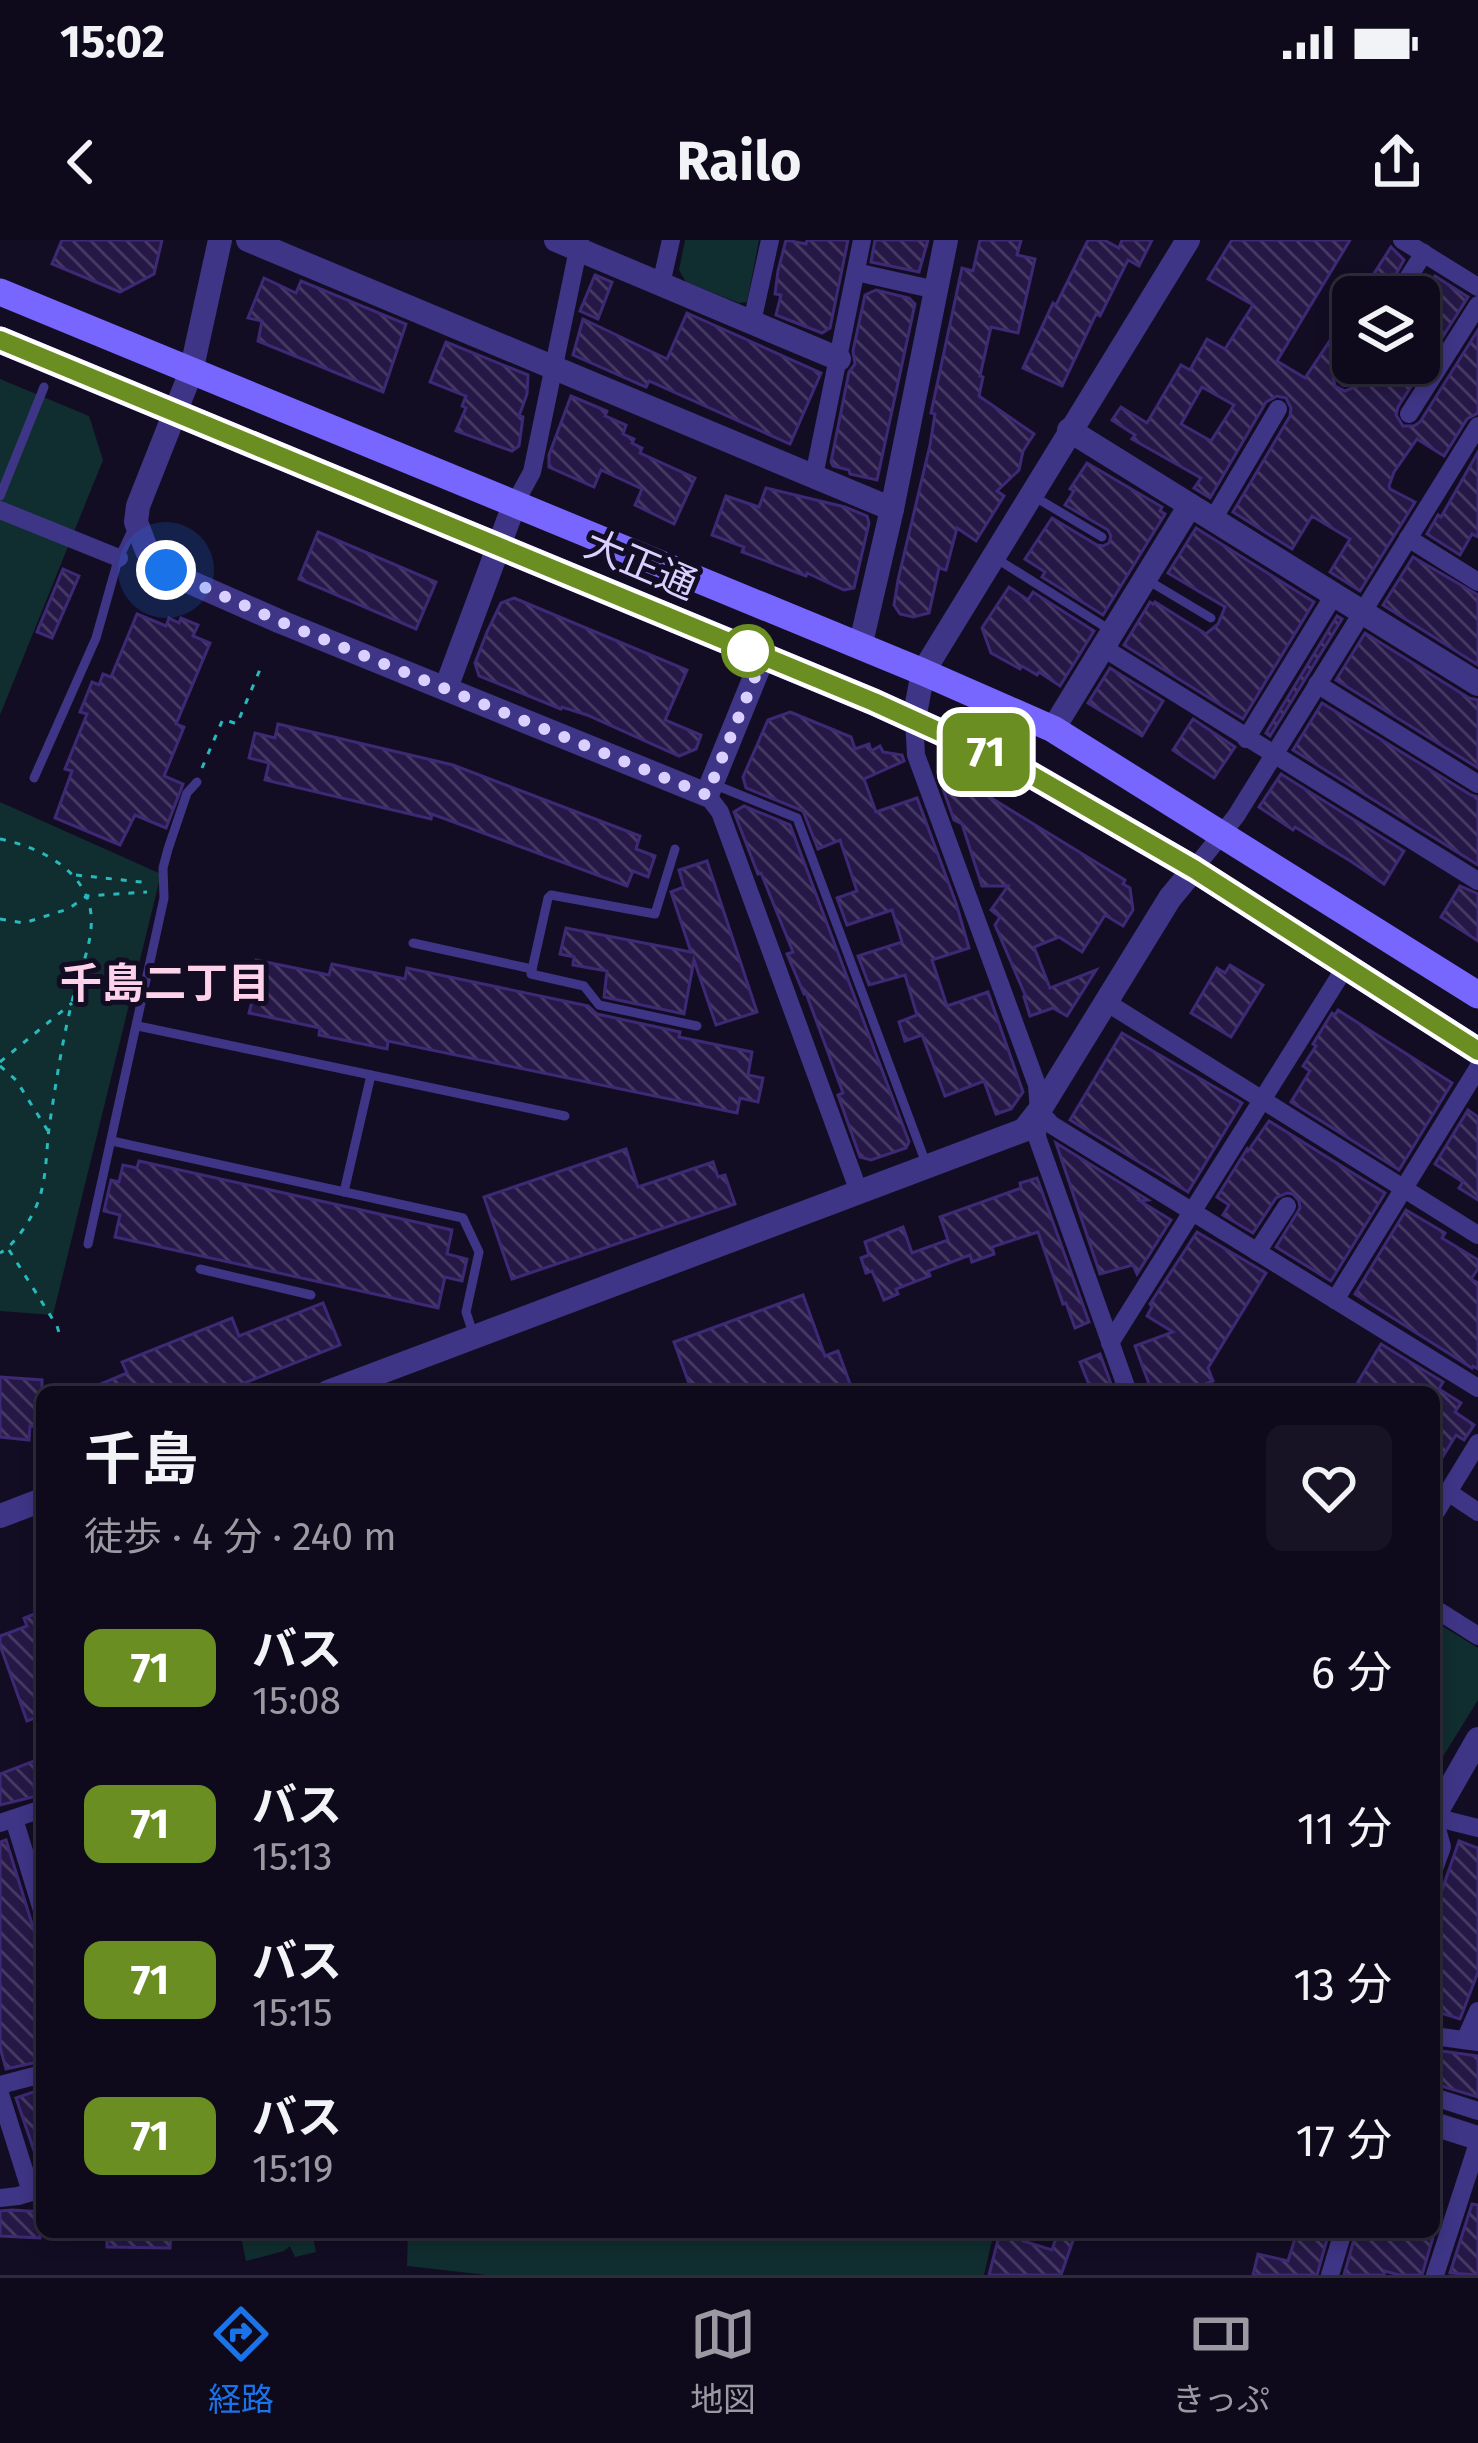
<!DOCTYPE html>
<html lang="ja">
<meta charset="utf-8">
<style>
body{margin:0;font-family:"Fira Sans","Noto Sans JP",sans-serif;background:#171324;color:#f1f3f6;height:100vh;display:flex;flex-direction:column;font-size:45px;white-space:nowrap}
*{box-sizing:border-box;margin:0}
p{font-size:39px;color:#9b9aa3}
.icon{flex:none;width:66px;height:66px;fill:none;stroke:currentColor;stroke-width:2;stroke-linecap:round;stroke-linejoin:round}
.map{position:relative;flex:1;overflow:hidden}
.sheet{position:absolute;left:36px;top:1146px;width:1404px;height:852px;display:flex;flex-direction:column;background:#0e0a1b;border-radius:18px;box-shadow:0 6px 18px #0003,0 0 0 3px #2e2b3a}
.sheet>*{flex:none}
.badge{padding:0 24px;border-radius:18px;font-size:42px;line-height:78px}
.controls{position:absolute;left:1332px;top:36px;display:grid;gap:24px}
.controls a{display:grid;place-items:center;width:108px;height:108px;border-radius:18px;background:#0e0a1b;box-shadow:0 6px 18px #0003,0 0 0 3px #2e2b3a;font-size:60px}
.you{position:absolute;width:60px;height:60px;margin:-30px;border:9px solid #fff;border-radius:50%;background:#1a73e8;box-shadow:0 0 0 18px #1a73e833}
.map>.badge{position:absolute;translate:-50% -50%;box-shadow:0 0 0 6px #fff}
.round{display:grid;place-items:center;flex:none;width:126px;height:126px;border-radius:18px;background:#171324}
.headline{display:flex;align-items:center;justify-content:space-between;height:204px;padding:0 48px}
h1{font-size:57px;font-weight:700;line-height:90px}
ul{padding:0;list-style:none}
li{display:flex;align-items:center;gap:36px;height:156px;padding:0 48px}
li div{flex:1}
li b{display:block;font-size:45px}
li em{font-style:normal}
li .badge{min-width:132px;font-weight:700;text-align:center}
.status{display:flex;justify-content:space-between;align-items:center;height:84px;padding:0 60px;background:#0e0a1b;direction:ltr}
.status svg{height:33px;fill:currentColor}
header{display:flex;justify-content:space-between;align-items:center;height:156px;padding:0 48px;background:#0e0a1b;font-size:54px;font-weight:700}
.dock{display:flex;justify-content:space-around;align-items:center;height:168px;border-top:3px solid #2e2b3a;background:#0e0a1b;font-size:33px;color:#9b9aa3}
.dock a{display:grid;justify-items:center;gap:6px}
.dock .current{color:#1a73e8}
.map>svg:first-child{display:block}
</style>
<div class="status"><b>15:02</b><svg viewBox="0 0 49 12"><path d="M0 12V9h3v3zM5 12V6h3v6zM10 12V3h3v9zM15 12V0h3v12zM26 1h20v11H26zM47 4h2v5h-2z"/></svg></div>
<header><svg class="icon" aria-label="back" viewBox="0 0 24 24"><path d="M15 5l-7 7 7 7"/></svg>Railo<svg class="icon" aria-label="share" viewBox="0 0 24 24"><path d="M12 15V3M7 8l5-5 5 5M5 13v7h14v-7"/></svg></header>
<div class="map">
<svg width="1478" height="2035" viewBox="0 0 1478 2035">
<defs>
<pattern id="building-back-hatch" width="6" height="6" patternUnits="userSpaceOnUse" patternTransform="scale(3)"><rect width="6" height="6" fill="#251846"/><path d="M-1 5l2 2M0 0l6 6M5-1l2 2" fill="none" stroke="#443962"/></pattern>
</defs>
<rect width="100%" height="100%" fill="#130d24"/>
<g fill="#102d2f">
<path d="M 685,0 L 759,0 L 747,62 L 739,63 L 686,42 L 679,30 Z"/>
<path d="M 0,139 L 89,176 L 103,220 L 0,475 Z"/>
<path d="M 0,562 L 161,634 L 53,1075 L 0,1071 Z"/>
<path d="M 1434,1381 L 1478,1408 L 1478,1460 L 1434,1531 Z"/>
<path d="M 240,1992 L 312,1992 L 316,2012 L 295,2017 L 290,2006 L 284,2011 L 246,2021 Z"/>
<path d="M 408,1992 L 994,1992 L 984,2035 L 487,2035 L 407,2026 Z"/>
</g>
<g fill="url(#building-back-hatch)" stroke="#3d2974" stroke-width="3" fill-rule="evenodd">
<path d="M 62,0 L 162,0 L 154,34 L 120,52 L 52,24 Z"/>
<path d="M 786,0 L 806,4 L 807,0 L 848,0 L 830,88 L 822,93 L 776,75 L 781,55 L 775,54 L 778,31 Z"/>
<path d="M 875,0 L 928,0 L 919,32 L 871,22 Z"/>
<path d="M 980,0 L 1021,0 L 1017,15 L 1035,19 L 1018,93 L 991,87 L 980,136 L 983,137 L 979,156 L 1034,194 L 1023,211 L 1019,230 L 997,251 L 1004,256 L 976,301 L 957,288 L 946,330 L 939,328 L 929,373 L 913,377 L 900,374 L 894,365 L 898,340 L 930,205 L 935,174 L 931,173 L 962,28 L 973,31 Z"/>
<path d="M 1088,0 L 1104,0 L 1119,8 L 1122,0 L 1152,0 L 1139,26 L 1128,20 L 1100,76 L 1096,74 L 1062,146 L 1023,128 L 1053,63 L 1056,65 Z"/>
<path d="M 1232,0 L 1350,0 L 1277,121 L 1305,138 L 1353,66 L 1353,110 L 1343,116 L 1333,137 L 1335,146 L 1345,151 L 1357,146 L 1368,123 L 1419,123 L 1419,57 L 1412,57 L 1426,35 L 1433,39 L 1435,36 L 1468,57 L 1398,167 L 1396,175 L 1403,186 L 1414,186 L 1420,182 L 1478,90 L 1478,173 L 1467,179 L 1444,216 L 1417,199 L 1394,232 L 1389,246 L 1390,249 L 1415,262 L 1360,351 L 1330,332 L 1350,299 L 1312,276 L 1292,309 L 1233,272 L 1290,176 L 1291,168 L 1286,158 L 1277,156 L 1266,162 L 1210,258 L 1194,248 L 1201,238 L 1132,199 L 1135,195 L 1112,180 L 1121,167 L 1147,183 L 1181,125 L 1190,130 L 1207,99 L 1225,109 L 1253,65 L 1208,39 ZM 1202,147 L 1234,165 L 1211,201 L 1181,184 Z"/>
<path d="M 1391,7 L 1404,20 L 1383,57 L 1359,57 Z"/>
<path d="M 595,35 L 612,42 L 598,79 L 580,71 Z"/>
<path d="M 264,38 L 296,53 L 301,41 L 406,84 L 383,152 L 258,101 L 262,81 L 248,78 Z"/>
<path d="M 876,50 L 909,58 L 915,64 L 877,240 L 850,234 L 849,230 L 833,226 L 831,222 L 849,132 L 855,124 L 853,111 L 865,55 Z"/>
<path d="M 687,73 L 821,133 L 790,204 L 649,141 L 646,147 L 573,115 L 583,79 L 667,119 Z"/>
<path d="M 446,102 L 528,135 L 527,154 L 519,176 L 523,177 L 519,206 L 512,211 L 456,191 L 466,168 L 462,166 L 466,156 L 430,142 Z"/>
<path d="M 571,156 L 607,171 L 605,176 L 626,185 L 623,194 L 634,199 L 632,203 L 642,208 L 640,213 L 695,238 L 674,284 L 635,265 L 642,249 L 601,230 L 594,247 L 549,227 L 549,215 Z"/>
<path d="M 1478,212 L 1478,297 L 1472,294 L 1460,315 L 1427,294 L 1438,275 L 1441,277 Z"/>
<path d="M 1087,223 L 1162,267 L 1160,271 L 1165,274 L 1103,375 L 1042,337 L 1045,332 L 1025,319 L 1052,278 L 1097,305 L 1103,306 L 1109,303 L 1111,296 L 1108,290 L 1065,265 L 1074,251 L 1070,249 Z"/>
<path d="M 766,248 L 845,267 L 867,276 L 869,283 L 854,348 L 844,350 L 807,333 L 806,336 L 742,312 L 744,307 L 712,295 L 726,256 L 759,267 Z"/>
<path d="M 1196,288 L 1314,362 L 1243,479 L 1124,405 L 1150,362 L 1153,364 L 1155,362 L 1206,394 L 1218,384 L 1225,367 L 1168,333 Z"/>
<path d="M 318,292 L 436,342 L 416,389 L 299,339 Z"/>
<path d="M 1413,317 L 1478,355 L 1478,425 L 1383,365 Z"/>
<path d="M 63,329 L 79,336 L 52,398 L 37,392 Z"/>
<path d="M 1009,347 L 1028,360 L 1033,352 L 1094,391 L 1060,446 L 1039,432 L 1037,435 L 1022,426 L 1020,429 L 991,413 L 982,388 Z"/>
<path d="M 514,358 L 687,430 L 665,480 L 701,495 L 696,509 L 679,516 L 587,475 L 562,467 L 561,469 L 479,436 L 475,423 L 487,392 L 501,363 Z"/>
<path d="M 137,374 L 166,386 L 169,378 L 179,383 L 181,378 L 198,385 L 193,396 L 210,403 L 176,484 L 184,487 L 164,536 L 183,544 L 166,588 L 135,575 L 120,605 L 55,578 L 72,531 L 65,529 L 87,474 L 80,472 L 92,442 L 99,445 L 103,434 L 111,437 Z"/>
<path d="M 1337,376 L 1342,379 L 1270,496 L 1266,493 Z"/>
<path d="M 1365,393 L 1469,458 L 1478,460 L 1478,528 L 1336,440 Z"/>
<path d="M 1110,428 L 1163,461 L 1142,496 L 1088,463 Z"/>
<path d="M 1322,463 L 1471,555 L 1478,557 L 1478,625 L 1293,510 Z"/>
<path d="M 790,472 L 851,497 L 855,509 L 869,504 L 871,511 L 880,506 L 883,512 L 902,515 L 904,521 L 864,539 L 876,572 L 917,558 L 956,663 L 969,708 L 932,720 L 947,766 L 988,752 L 1023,852 L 1011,869 L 996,874 L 984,841 L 945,856 L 922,795 L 905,801 L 899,782 L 917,775 L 905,735 L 869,745 L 858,716 L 902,702 L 892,670 L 847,685 L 837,658 L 857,651 L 840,600 L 818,609 L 803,571 L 746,548 L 743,537 L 768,480 Z"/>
<path d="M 1193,479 L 1235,507 L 1214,538 L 1173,510 Z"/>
<path d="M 278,484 L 453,525 L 640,596 L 636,609 L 655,616 L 648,637 L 633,631 L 627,646 L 432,574 L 431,579 L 265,540 L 269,523 L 249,518 L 255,493 L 275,498 Z"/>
<path d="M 1281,534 L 1404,611 L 1384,644 L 1352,622 L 1295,587 L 1293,590 L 1259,567 Z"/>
<path d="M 952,537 L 988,556 L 1125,640 L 1123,644 L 1130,648 L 1133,670 L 1123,686 L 1105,675 L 1082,712 L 1059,697 L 1034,707 L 1050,748 L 1096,730 L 1067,776 L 1053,768 L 1030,776 L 1024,757 L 1026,757 L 995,685 L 1000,677 L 991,670 L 1008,646 L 982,646 L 962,584 L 954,580 L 943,549 Z"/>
<path d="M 744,566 L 790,585 L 909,902 L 906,908 L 871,920 L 860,917 L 838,855 L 843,853 L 806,753 L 804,754 L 787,714 L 793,712 L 761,633 L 758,634 L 734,572 Z"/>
<path d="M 707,621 L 757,772 L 716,785 L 694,720 L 684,774 L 604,757 L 607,731 L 573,725 L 574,717 L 560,714 L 566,688 L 691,712 L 671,652 L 684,647 L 679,630 Z"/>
<path d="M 1460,646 L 1478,654 L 1478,701 L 1441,677 Z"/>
<path d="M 256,720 L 329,735 L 332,724 L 405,739 L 407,728 L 588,766 L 597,774 L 680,792 L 679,797 L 752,812 L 748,835 L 763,838 L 758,862 L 740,858 L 737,873 L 388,801 L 387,809 L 319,795 L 320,788 L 249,773 L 252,761 L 237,758 L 242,732 L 253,734 Z"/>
<path d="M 1230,725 L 1263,745 L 1231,797 L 1191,773 L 1217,728 L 1225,733 Z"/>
<path d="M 1338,770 L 1452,843 L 1399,930 L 1291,862 L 1310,831 L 1303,826 L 1316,806 L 1313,804 L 1332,773 L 1335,775 Z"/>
<path d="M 1122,793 L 1242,863 L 1188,952 L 1070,880 Z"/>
<path d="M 1468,870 L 1478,877 L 1478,960 L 1459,948 L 1463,942 L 1435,924 Z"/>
<path d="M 1269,881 L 1385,953 L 1331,1041 L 1276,1007 L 1300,968 L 1299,961 L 1293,954 L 1287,953 L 1276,958 L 1253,993 L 1223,975 L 1229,965 L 1217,957 L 1247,909 L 1248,911 Z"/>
<path d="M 1056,903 L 1148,960 L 1140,961 L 1171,980 L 1137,1034 L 1133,1025 L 1100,1034 Z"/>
<path d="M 626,909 L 638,947 L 713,922 L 718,937 L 725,935 L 735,964 L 512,1039 L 484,957 Z"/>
<path d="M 139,921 L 452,990 L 447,1014 L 467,1019 L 462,1041 L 445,1037 L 438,1068 L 115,997 L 120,975 L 104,971 L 111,940 L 119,942 L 123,925 L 137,928 Z"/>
<path d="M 1037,938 L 1089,1082 L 1075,1088 L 1066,1063 L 1063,1064 L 1038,992 L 992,1007 L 994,1014 L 972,1022 L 970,1015 L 928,1031 L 930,1036 L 896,1049 L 898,1054 L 884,1060 L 872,1031 L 866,1033 L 861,1018 L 869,1015 L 865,1002 L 903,987 L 912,1013 L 948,1000 L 940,977 L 1021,948 L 1020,943 Z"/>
<path d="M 1406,970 L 1445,993 L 1442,998 L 1478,1020 L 1478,1029 L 1471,1039 L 1478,1043 L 1478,1129 L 1473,1126 L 1472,1128 L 1355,1054 Z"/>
<path d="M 1197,992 L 1266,1033 L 1208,1128 L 1213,1141 L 1185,1152 L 1152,1152 L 1135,1106 L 1173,1092 L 1147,1076 L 1152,1067 L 1150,1064 Z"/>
<path d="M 803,1055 L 825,1116 L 838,1111 L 853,1152 L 692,1152 L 674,1102 Z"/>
<path d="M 323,1063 L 340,1105 L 222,1152 L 82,1152 L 127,1133 L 122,1122 L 232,1078 L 239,1096 Z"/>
<path d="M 1381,1104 L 1443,1142 L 1439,1149 L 1461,1163 L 1455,1172 L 1474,1185 L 1464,1200 L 1456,1195 L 1434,1231 L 1434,1152 L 1364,1152 L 1355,1147 Z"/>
<path d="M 1100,1114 L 1114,1152 L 1092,1152 L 1080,1122 Z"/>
<path d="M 0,1137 L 42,1140 L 42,1187 L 30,1186 L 29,1200 L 0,1197 Z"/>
<path d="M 42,1371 L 42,1475 L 27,1481 L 0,1405 L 0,1396 L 27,1386 L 24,1378 Z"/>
<path d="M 42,1518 L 42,1542 L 33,1545 L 37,1556 L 0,1565 L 0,1534 Z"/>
<path d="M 6,1600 L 42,1716 L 42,1821 L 6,1829 L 0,1807 L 0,1602 Z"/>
<path d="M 1459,1601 L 1478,1608 L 1478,1732 L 1460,1779 L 1434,1771 L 1434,1673 Z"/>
<path d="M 1434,1810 L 1478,1816 L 1478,1857 L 1434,1844 Z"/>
<path d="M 42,1849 L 42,1928 L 40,1928 L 16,1858 Z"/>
<path d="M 1472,1964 L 1478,1965 L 1478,2035 L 1450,2033 Z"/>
<path d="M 12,1970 L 42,1972 L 40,1998 L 0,1996 L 0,1971 Z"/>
<path d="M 1434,1986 L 1436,1987 L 1422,2035 L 1399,2035 L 1385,2031 L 1384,2035 L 1344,2035 L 1356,1992 L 1434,1992 Z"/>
<path d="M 107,1992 L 171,1992 L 170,2008 L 107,2007 Z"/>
<path d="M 1000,1992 L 1025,1992 L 1023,2001 L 1052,2010 L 1058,1992 L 1076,1992 L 1061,2035 L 989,2035 Z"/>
<path d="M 1297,1992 L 1329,1992 L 1317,2035 L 1253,2035 L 1258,2014 L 1288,2021 Z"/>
</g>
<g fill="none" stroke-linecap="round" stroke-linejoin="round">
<g stroke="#28b9bc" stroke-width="3" stroke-dasharray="6 9" stroke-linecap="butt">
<path d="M 202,528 L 223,479 L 237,484 L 261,427"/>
<path d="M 0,599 C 34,606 75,624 88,660 C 98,690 83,721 75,750 C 63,795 56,842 49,888 C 46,912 47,938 38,962 C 32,978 15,1005 0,1013"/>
<path d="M 76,635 L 150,643"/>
<path d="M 0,679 L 24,683 L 68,669 L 87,656 L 147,652"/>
<path d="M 0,822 L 72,763"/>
<path d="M 0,826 L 16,840 L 48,891"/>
<path d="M 9,1010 L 57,1086 L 61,1099"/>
</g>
<g stroke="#3f3586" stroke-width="9">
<path d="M 0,256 L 44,147"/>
<path d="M 1035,257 L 1102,297"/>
<path d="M 997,319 L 1110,390"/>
<path d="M 1149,341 L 1211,378"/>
<path d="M 34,538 L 96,398 L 118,320 L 134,286"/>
<path d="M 713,544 L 797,578 L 927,926"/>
<path d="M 675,609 L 655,674 L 551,655 L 548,658 L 531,734 L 584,746 L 599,765 L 697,786"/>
<path d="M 413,703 L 532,729"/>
<path d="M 138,786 L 371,835"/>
<path d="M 112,901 L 463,978 L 479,1012 L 466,1072 L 473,1093"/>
<path d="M 344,952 L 371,835 L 565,876"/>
<path d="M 88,1004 L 164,658 L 163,628 L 168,609 L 187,553 L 197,542"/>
<path d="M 200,1029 L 311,1055"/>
</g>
<g stroke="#3f3586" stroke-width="18">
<path d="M 1402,0 L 1478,47"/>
<path d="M 856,32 L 936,50"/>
<path d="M 661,44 L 671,0"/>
<path d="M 1396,57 L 1424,13"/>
<path d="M 752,82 L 770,0"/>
<path d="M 1346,138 L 1355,123"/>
<path d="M 1409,174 L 1478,65"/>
<path d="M 814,236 L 862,0"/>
<path d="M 514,265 L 532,232 L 580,0"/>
<path d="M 0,270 L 119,318"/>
<path d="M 1212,281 L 1278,169"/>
<path d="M 1408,298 L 1478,342"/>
<path d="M 1102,407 L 1478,641"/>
<path d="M 1317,444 L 1478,544"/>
<path d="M 914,479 L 916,515 L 1037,845 L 1039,871 L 1037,897 L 1128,1152"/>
<path d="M 1246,499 L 1334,355"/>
<path d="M 707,555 L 720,572 L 859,952"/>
<path d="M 1194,629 L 1236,576 L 1478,186"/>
<path d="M 1106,762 L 1478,995"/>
<path d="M 1039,871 L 1052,885 L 1478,1148"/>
<path d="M 1257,1012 L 1287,966"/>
<path d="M 1335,1060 L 1478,828"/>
<path d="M 1110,1103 L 1346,726"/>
<path d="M 1448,1252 L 1478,1272"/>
<path d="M 1434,1275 L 1478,1203"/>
<path d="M 1434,1368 L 1478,1396"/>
<path d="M 1434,1577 L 1478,1588"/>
<path d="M 1434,1578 L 1442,1607 L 1434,1629"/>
<path d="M 14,1579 L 42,1670"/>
<path d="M 0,1583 L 42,1569"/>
<path d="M 1434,1796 L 1478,1802"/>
<path d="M 1465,1800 L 1478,1771"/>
<path d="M 0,1845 L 42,1834"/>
<path d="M 0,1854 L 31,1952"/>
<path d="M 1434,1857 L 1478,1871"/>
<path d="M 0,1958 L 18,1956 L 42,1949"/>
<path d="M 1330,2035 L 1343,1992"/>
<path d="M 1435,2035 L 1478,1903"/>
</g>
<g stroke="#3f3586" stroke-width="24">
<path d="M 220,0 L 191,132 L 138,266 L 136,282 L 147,311 L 155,322 L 183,339 L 281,382 L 707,555 L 763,417"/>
<path d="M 248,0 L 892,269"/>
<path d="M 556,0 L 839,119"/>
<path d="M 1069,190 L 1478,444"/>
<path d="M 860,407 L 892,269 L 946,0"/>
<path d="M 446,448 L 514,265"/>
<path d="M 914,479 L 923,432 L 1188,0"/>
<path d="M 1053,489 L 1189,267"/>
<path d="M 328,1152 L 1024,890 L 1039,871 L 1170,658 L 1194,629"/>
<path d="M 0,1276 L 42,1260"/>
<path d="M 1434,1576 L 1478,1499"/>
<path d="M 1434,1884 L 1478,1898"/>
</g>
<g stroke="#7767ff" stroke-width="27">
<path d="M 0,52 L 923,432 L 1053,489 L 1478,755"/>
<path d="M 0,100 L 874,462 L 1021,529 L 1194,629 L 1478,811"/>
</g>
</g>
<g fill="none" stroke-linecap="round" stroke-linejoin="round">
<defs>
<path id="line" d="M 0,100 L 874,462 L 1021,529 L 1194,629 L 1478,811"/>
</defs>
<use href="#line" stroke="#fff" stroke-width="27"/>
<use href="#line" stroke="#6b8e23" stroke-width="18"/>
<path stroke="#d9d0ff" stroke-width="12" stroke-dasharray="0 21.6" d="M 166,330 L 281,382 L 707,555 L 763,417 L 748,411"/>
</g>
<circle fill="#fff" stroke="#6b8e23" stroke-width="6" cx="748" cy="411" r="24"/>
<g text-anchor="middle" stroke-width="10" stroke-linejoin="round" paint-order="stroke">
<g font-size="39" fill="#d9d0ff" stroke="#130d24">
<text transform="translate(641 324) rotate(23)" y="14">大正通</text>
</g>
<g font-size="42" font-weight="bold" fill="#ffd2eb" stroke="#130d24">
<text x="165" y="758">千島二丁目</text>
</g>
</g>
</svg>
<div class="controls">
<a><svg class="icon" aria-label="layers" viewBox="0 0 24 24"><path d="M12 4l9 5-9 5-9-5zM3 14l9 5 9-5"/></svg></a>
</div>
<div class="you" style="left:166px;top:330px"></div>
<b class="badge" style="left:986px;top:512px;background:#6b8e23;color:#fff">71</b>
<section class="sheet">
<div class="headline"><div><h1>千島</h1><p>徒歩 · 4 分 · 240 m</p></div><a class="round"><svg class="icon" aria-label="heart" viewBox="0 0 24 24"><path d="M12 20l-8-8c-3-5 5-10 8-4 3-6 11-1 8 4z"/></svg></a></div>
<ul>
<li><span class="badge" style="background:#6b8e23;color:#fff">71</span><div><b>バス</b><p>15:08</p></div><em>6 分</em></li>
<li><span class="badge" style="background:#6b8e23;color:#fff">71</span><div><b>バス</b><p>15:13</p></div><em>11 分</em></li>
<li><span class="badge" style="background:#6b8e23;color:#fff">71</span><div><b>バス</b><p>15:15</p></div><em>13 分</em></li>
<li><span class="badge" style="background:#6b8e23;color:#fff">71</span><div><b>バス</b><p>15:19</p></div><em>17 分</em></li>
</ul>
</section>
</div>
<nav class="dock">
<a class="current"><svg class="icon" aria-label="directions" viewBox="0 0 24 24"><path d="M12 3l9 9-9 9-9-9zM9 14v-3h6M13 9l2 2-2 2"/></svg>経路</a>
<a><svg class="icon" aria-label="map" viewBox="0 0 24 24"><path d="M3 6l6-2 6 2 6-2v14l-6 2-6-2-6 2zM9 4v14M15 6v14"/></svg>地図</a>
<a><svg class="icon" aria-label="tickets" viewBox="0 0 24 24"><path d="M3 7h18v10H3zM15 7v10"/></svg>きっぷ</a>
</nav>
